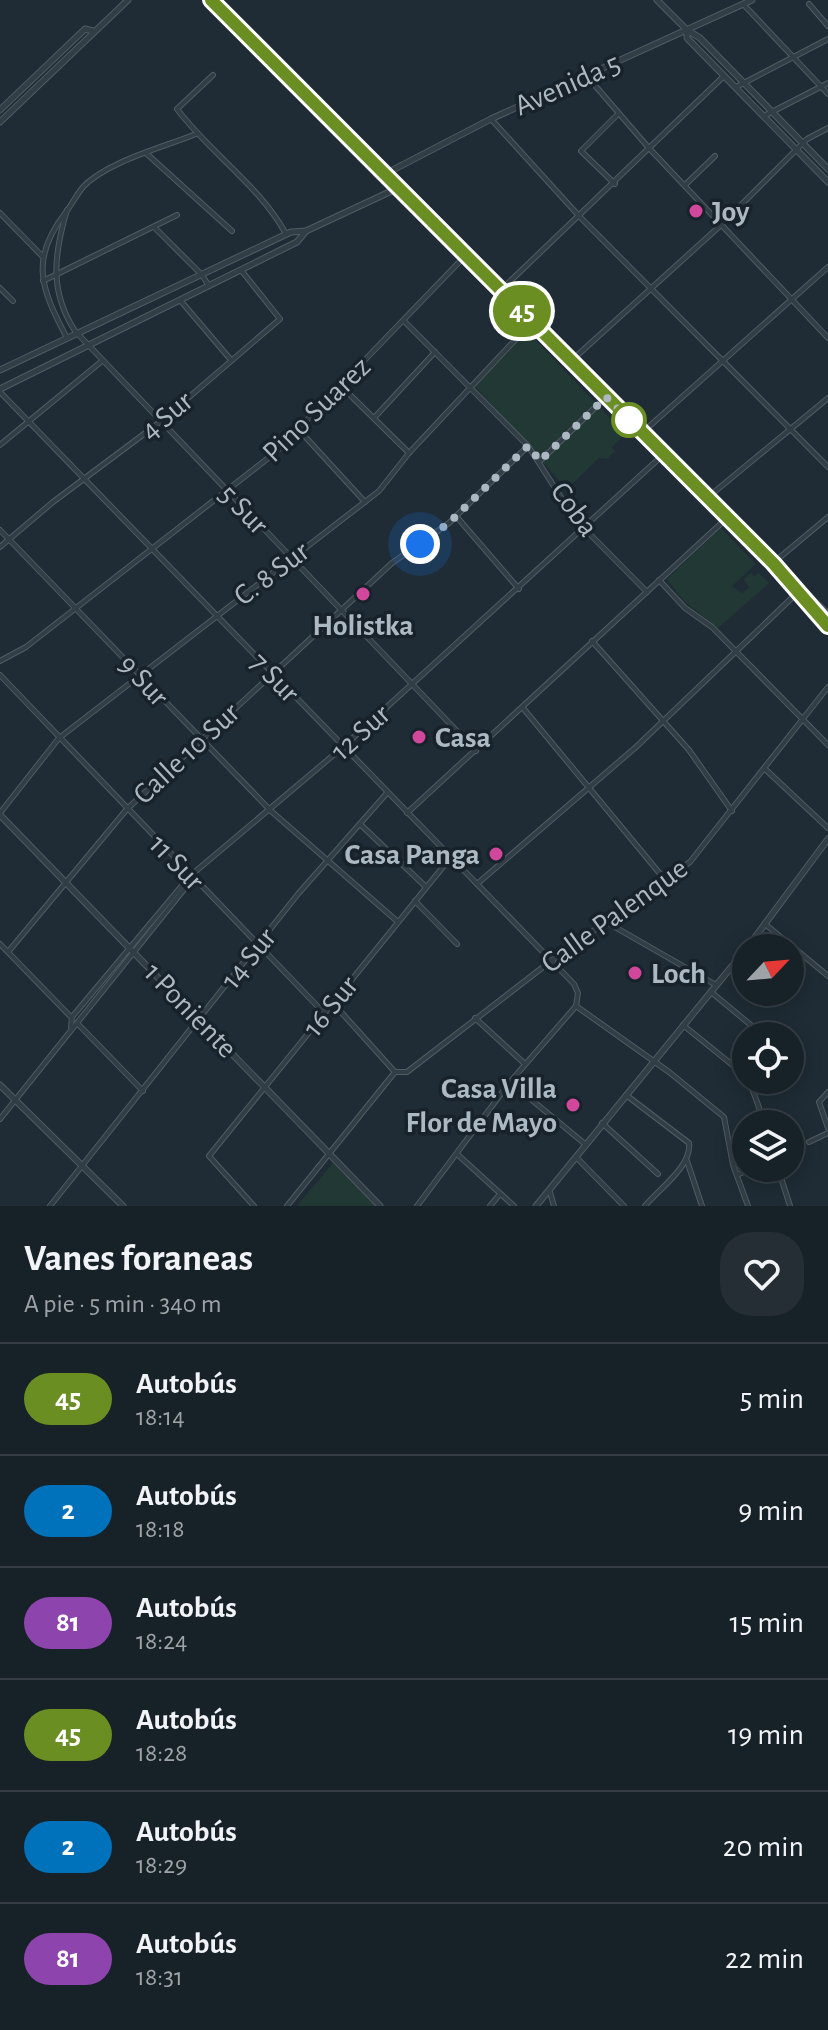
<!DOCTYPE html>
<html lang="es">
<meta charset="utf-8">
<style>
body{margin:0;font-family:"Alegreya Sans",sans-serif;background:#242e34;color:#f1f3f6;height:100vh;display:flex;flex-direction:column;font-size:30px;white-space:nowrap}
*{box-sizing:border-box;margin:0}
p{font-size:26px;color:#9ea3a8}
.icon{flex:none;width:44px;height:44px;fill:none;stroke:currentColor;stroke-width:2;stroke-linecap:round;stroke-linejoin:round}
.map{position:relative;height:1206px;overflow:hidden}
.sheet{display:flex;flex-direction:column;background:#172128;flex:1}
.sheet>*{flex:none}
.badge{padding:0 16px;border-radius:26px;font-size:28px;line-height:52px}
.needle{width:52px;rotate:64deg}
.tools{position:absolute;left:732px;top:934px;display:grid;gap:16px}
.tools a{display:grid;place-items:center;width:72px;height:72px;border-radius:50%;background:#172128;box-shadow:0 4px 20px #0003,0 0 0 2px #363e45;font-size:40px}
.you{position:absolute;width:40px;height:40px;margin:-20px;border:6px solid #fff;border-radius:50%;background:#1a73e8;box-shadow:0 0 0 12px #1a73e833}
.map>.badge{position:absolute;translate:-50% -50%;box-shadow:0 0 0 4px #fff}
.round{display:grid;place-items:center;flex:none;width:84px;height:84px;border-radius:32px;background:#242e34}
.headline{display:flex;align-items:center;justify-content:space-between;height:136px;padding:0 24px}
h1{font-size:38px;font-weight:700;line-height:60px}
ul{padding:0;list-style:none}
li{display:flex;align-items:center;gap:24px;height:112px;padding:0 24px;border-top:2px solid #363e45}
li div{flex:1}
li b{display:block;font-size:30px}
li em{font-style:normal}
li .badge{min-width:88px;font-weight:700;text-align:center}
.map>svg:first-child{display:block}
</style>
<div class="map">
<svg width="828" height="1206" viewBox="0 0 828 1206">
<rect width="100%" height="100%" fill="#1f2c35"/>
<g fill="#223835">
<path d="M 528,332 L 625,434 L 612,447 L 615,451 L 607,459 L 599,458 L 565,491 L 558,479 L 475,386 Z"/>
<path d="M 721,528 L 756,564 L 732,586 L 742,593 L 749,588 L 744,579 L 751,573 L 754,576 L 759,573 L 769,583 L 718,628 L 684,601 L 667,579 Z"/>
<path d="M 334,1162 L 377,1206 L 297,1206 Z"/>
</g>
<g fill="none" stroke-linecap="round" stroke-linejoin="round">
<defs>
<g id="minor">
<path d="M 743,4 L 828,94"/>
<path d="M 809,4 L 828,26"/>
<path d="M 213,75 L 177,109 C 210,153 260,186 286,234"/>
<path d="M 586,75 L 648,147 L 828,338"/>
<path d="M 736,87 L 828,39"/>
<path d="M 764,116 L 828,83"/>
<path d="M 491,119 L 580,217 L 828,467"/>
<path d="M 147,154 L 232,231"/>
<path d="M 615,184 L 581,151 L 618,114"/>
<path d="M 685,185 L 715,156"/>
<path d="M 67,210 C 54,254 49,291 75,331 L 476,751"/>
<path d="M 0,213 L 42,256"/>
<path d="M 154,227 L 202,275 L 209,286"/>
<path d="M 43,281 L 177,215"/>
<path d="M 0,288 L 13,301"/>
<path d="M 501,290 L 724,76"/>
<path d="M 180,300 L 231,360"/>
<path d="M 405,322 L 528,446 L 575,519 L 647,592"/>
<path d="M 67,338 C 41,289 29,259 66,212 C 72,204 77,194 83,187 C 106,162 164,147 196,134"/>
<path d="M 571,361 L 721,225 L 807,139 L 828,128"/>
<path d="M 341,386 L 409,453"/>
<path d="M 0,392 L 574,984 L 578,993 L 576,1006"/>
<path d="M 374,418 L 435,352"/>
<path d="M 299,430 L 365,502"/>
<path d="M 644,431 L 828,267"/>
<path d="M 0,445 L 102,361"/>
<path d="M 540,461 L 606,397"/>
<path d="M 707,498 L 828,398"/>
<path d="M 456,516 L 519,589"/>
<path d="M 0,530 L 271,811 L 398,922"/>
<path d="M 0,547 L 53,502 L 160,422 L 280,319 L 241,270"/>
<path d="M 773,563 L 828,517"/>
<path d="M 659,580 L 685,608 L 712,627 L 828,745"/>
<path d="M 592,641 L 689,750 L 732,811"/>
<path d="M 0,661 L 26,647 L 276,452 L 466,255"/>
<path d="M 0,675 L 324,1013"/>
<path d="M 523,708 L 666,881"/>
<path d="M 765,769 L 828,828"/>
<path d="M 0,813 L 59,738 L 379,491 L 409,453 L 533,321"/>
<path d="M 407,813 L 727,518"/>
<path d="M 361,825 L 426,887"/>
<path d="M 477,884 L 636,747 L 797,593"/>
<path d="M 415,901 L 457,944"/>
<path d="M 606,922 L 716,985"/>
<path d="M 765,924 L 828,976"/>
<path d="M 0,944 L 71,1017"/>
<path d="M 8,952 L 127,809 L 392,563 L 449,523 L 528,446"/>
<path d="M 738,959 L 746,966"/>
<path d="M 711,992 L 764,1036"/>
<path d="M 778,992 L 779,993"/>
<path d="M 332,1002 L 395,1072 L 407,1072 L 551,961 L 690,862 L 828,687"/>
<path d="M 576,1006 L 669,1072 L 724,1117 L 733,1165 L 748,1206"/>
<path d="M 475,1018 L 525,1064"/>
<path d="M 77,1023 L 143,1091"/>
<path d="M 683,1025 L 746,1076"/>
<path d="M 71,1027 L 72,1017 L 190,876 L 343,747 L 664,454"/>
<path d="M 749,1080 L 765,1124"/>
<path d="M 510,1082 L 585,1144"/>
<path d="M 828,1092 L 819,1102 L 828,1128"/>
<path d="M 626,1095 L 689,1143 C 692,1166 659,1189 645,1206"/>
<path d="M 0,1119 L 194,877"/>
<path d="M 602,1123 L 658,1174"/>
<path d="M 809,1142 L 828,1133"/>
<path d="M 457,1154 L 514,1206"/>
<path d="M 576,1157 L 624,1206"/>
<path d="M 687,1161 L 702,1206"/>
<path d="M 778,1168 L 790,1206"/>
<path d="M 737,1175 L 752,1168"/>
<path d="M 550,1192 L 554,1206"/>
<path d="M 50,1206 L 298,894 L 387,793"/>
<path d="M 254,1206 L 209,1156 L 451,857"/>
<path d="M 287,1206 L 395,1072"/>
<path d="M 417,1206 L 510,1082 L 576,1006"/>
<path d="M 490,1206 L 500,1194"/>
</g>
<g id="tertiary">
<path d="M 657,0 L 687,30 L 700,38 L 828,169"/>
<path d="M 687,30 L 687,38 L 828,182"/>
<path d="M 0,110 L 85,29 L 93,31"/>
<path d="M 0,122 L 128,0"/>
<path d="M 385,174 L 491,119 L 752,0"/>
<path d="M 0,370 L 291,232 L 306,231 L 398,188"/>
<path d="M 0,389 L 297,242 L 306,231"/>
<path d="M 0,815 L 380,1206"/>
<path d="M 747,948 L 828,839"/>
<path d="M 0,1085 L 123,1206"/>
<path d="M 536,1206 L 746,949"/>
</g>
<g id="primary">
<path d="M 773,563 L 828,626"/>
<path d="M 789,578 L 828,615"/>
</g>
<path id="trunk" d="M 211,0 L 773,563"/>
</defs>
<use href="#minor" stroke="#505b64" stroke-width="6"/>
<use href="#tertiary" stroke="#505b64" stroke-width="7"/>
<use href="#primary" stroke="#3c464f" stroke-width="9"/>
<use href="#trunk" stroke="#3d4850" stroke-width="9"/>
<use href="#minor" stroke="#323e45" stroke-width="4"/>
<use href="#tertiary" stroke="#323e45" stroke-width="5"/>
<use href="#primary" stroke="#505d66" stroke-width="7"/>
<use href="#trunk" stroke="#5e5c5a" stroke-width="7"/>
</g>
<g fill="none" stroke-linecap="round" stroke-linejoin="round">
<defs>
<path id="line" d="M 211,0 L 773,563 L 828,626"/>
</defs>
<use href="#line" stroke="#fff" stroke-width="18"/>
<use href="#line" stroke="#6b8e23" stroke-width="12"/>
<path stroke="#acb9c3" stroke-width="8" stroke-dasharray="0 14.4" d="M 420,544 L 449,523 L 528,446 L 540,461 L 606,397 L 629,420"/>
</g>
<g fill="#d1479c" stroke="#18222a" stroke-width="3">
<circle cx="696" cy="211" r="8"/>
<circle cx="363" cy="594" r="8"/>
<circle cx="419" cy="737" r="8"/>
<circle cx="496" cy="854" r="8"/>
<circle cx="635" cy="973" r="8"/>
<circle cx="573" cy="1105" r="8"/>
</g>
<circle fill="#fff" stroke="#6b8e23" stroke-width="4" cx="629" cy="420" r="16"/>
<g text-anchor="middle" stroke-width="7" stroke-linejoin="round" paint-order="stroke">
<g font-size="30" fill="#acb9c3" stroke="#18222a">
<text transform="translate(567 84) rotate(-24)" y="10">Avenida 5</text>
<text transform="translate(316 409) rotate(-44)" y="10">Pino Suarez</text>
<text transform="translate(166 415) rotate(-40)" y="10">4 Sur</text>
<text transform="translate(244 509) rotate(46)" y="10">5 Sur</text>
<text transform="translate(575 509) rotate(54)" y="10">Coba</text>
<text transform="translate(271 573) rotate(-37)" y="10">C. 8 Sur</text>
<text transform="translate(275 677) rotate(46)" y="10">7 Sur</text>
<text transform="translate(144 680) rotate(47)" y="10">9 Sur</text>
<text transform="translate(360 732) rotate(-42)" y="10">12 Sur</text>
<text transform="translate(186 753) rotate(-43)" y="10">Calle 10 Sur</text>
<text transform="translate(177 862) rotate(46)" y="10">11 Sur</text>
<text transform="translate(614 915) rotate(-36)" y="10">Calle Palenque</text>
<text transform="translate(248 958) rotate(-51)" y="10">14 Sur</text>
<text transform="translate(330 1006) rotate(-51)" y="10">16 Sur</text>
<text transform="translate(191 1010) rotate(46)" y="10">1 Poniente</text>
</g>
<g font-size="30" font-weight="bold" fill="#acb9c3" stroke="#18222a" text-anchor="start">
<text x="712" y="221">Joy</text>
<text x="363" y="635" text-anchor="middle">Holistka</text>
<text x="435" y="747">Casa</text>
<text x="480" y="864" text-anchor="end">Casa Panga</text>
<text x="651" y="983">Loch</text>
<text x="557" y="1098" text-anchor="end">Casa Villa<tspan x="557" dy="34">Flor de Mayo</tspan></text>
</g>
</g>
</svg>
<div class="tools">
<a><svg class="needle" viewBox="-14 -14 28 28"><path d="M0-13l5 13h-10z" fill="#e53935"/><path d="M0 13l5-13h-10z" fill="#9ea3a8"/></svg></a>
<a><svg class="icon" aria-label="locate" viewBox="0 0 24 24"><circle cx="12" cy="12" r="6"/><path d="M12 2v4M12 18v4M2 12h4M18 12h4"/></svg></a>
<a><svg class="icon" aria-label="layers" viewBox="0 0 24 24"><path d="M12 4l9 5-9 5-9-5zM3 14l9 5 9-5"/></svg></a>
</div>
<div class="you" style="left:420px;top:544px"></div>
<b class="badge" style="left:522px;top:311px;background:#6b8e23;color:#fff">45</b>
</div>
<section class="sheet">
<div class="headline"><div><h1>Vanes foraneas</h1><p>A pie · 5 min · 340 m</p></div><a class="round"><svg class="icon" aria-label="heart" viewBox="0 0 24 24"><path d="M12 20l-8-8c-3-5 5-10 8-4 3-6 11-1 8 4z"/></svg></a></div>
<ul>
<li><span class="badge" style="background:#6b8e23;color:#fff">45</span><div><b>Autobús</b><p>18:14</p></div><em>5 min</em></li>
<li><span class="badge" style="background:#0072bc;color:#fff">2</span><div><b>Autobús</b><p>18:18</p></div><em>9 min</em></li>
<li><span class="badge" style="background:#8e44ad;color:#fff">81</span><div><b>Autobús</b><p>18:24</p></div><em>15 min</em></li>
<li><span class="badge" style="background:#6b8e23;color:#fff">45</span><div><b>Autobús</b><p>18:28</p></div><em>19 min</em></li>
<li><span class="badge" style="background:#0072bc;color:#fff">2</span><div><b>Autobús</b><p>18:29</p></div><em>20 min</em></li>
<li><span class="badge" style="background:#8e44ad;color:#fff">81</span><div><b>Autobús</b><p>18:31</p></div><em>22 min</em></li>
</ul>
</section>
